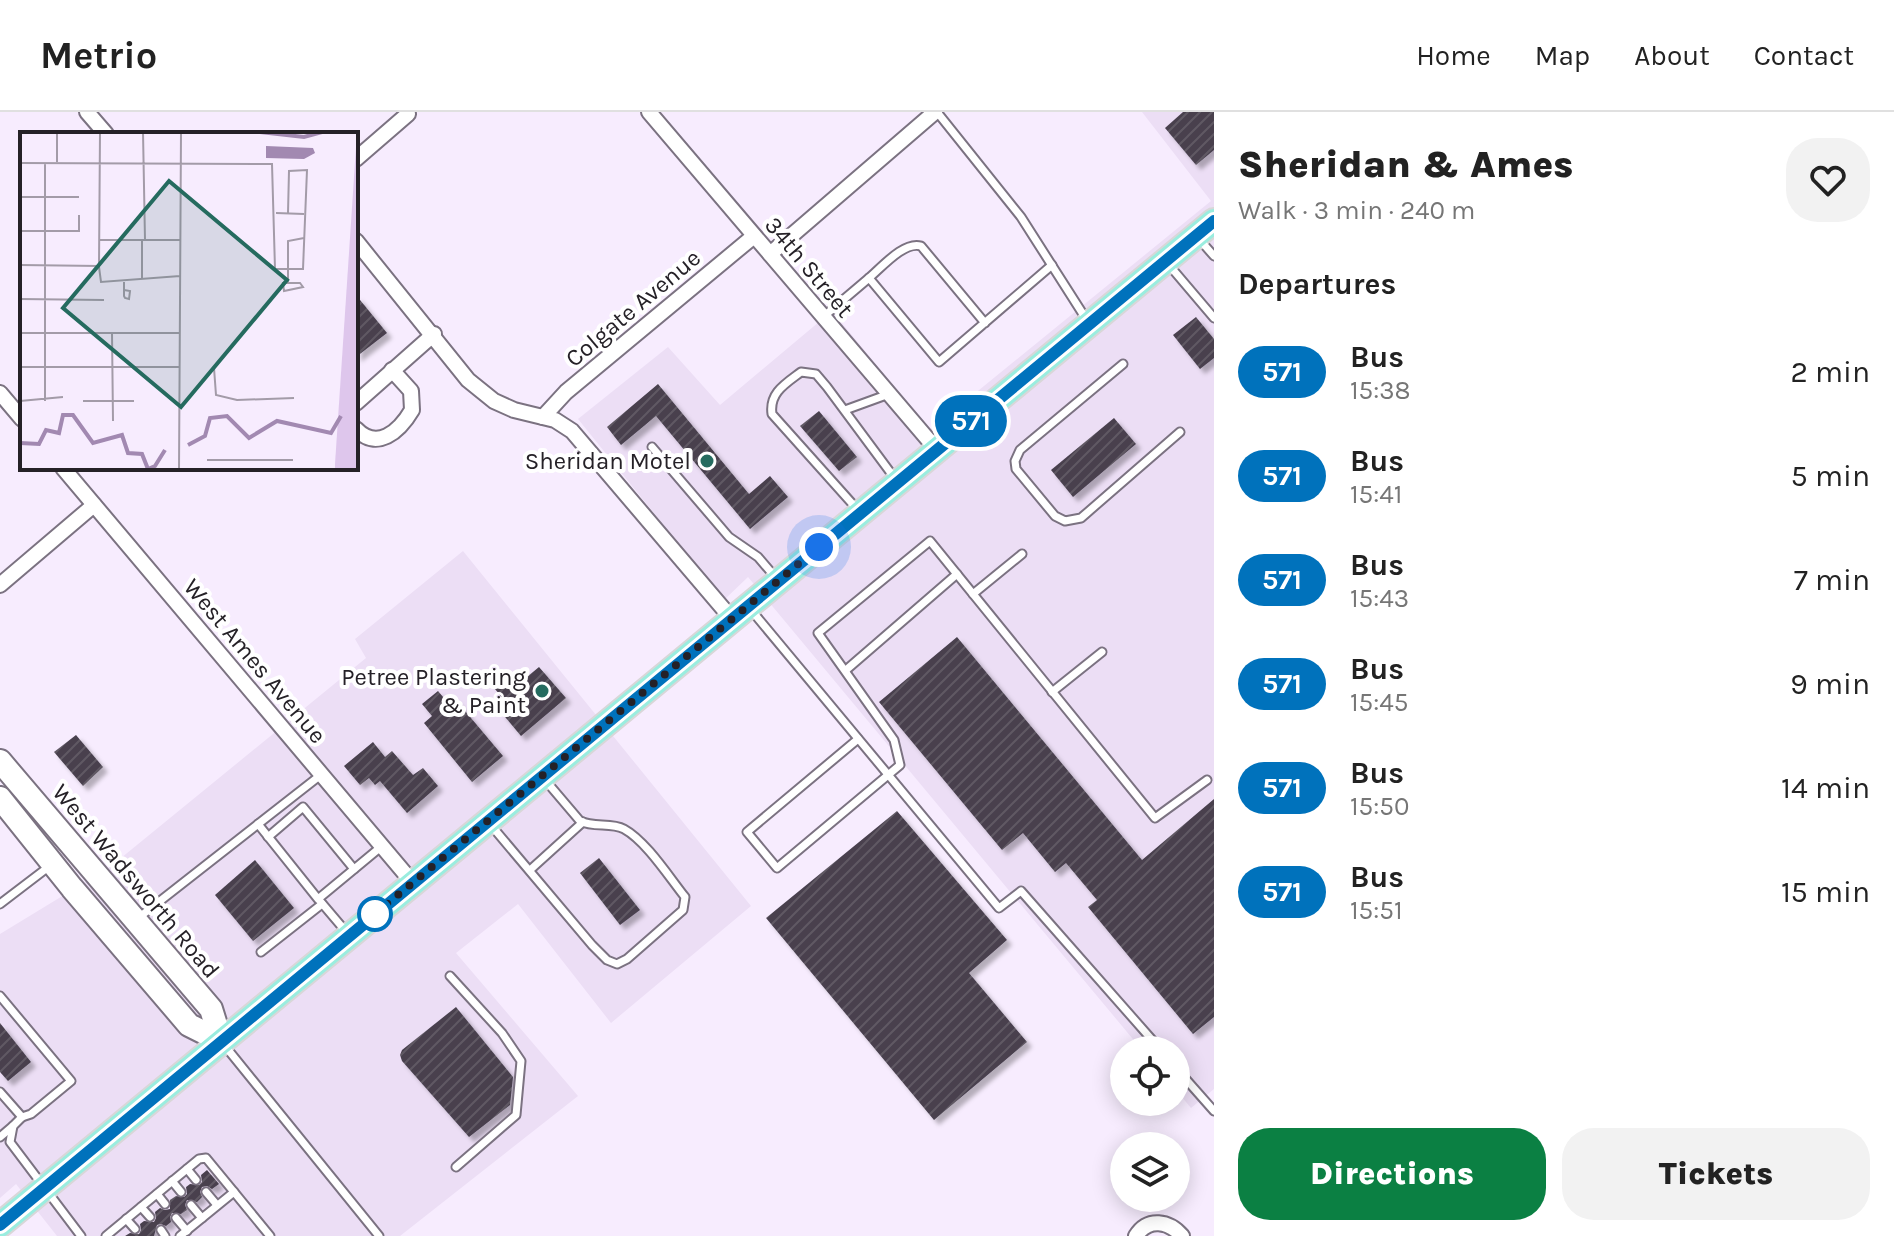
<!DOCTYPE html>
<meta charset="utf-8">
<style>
body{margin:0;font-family:Karla,sans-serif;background:#f2f2f2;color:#222;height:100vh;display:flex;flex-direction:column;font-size:30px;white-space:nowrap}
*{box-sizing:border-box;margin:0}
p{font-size:26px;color:#767676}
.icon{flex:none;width:44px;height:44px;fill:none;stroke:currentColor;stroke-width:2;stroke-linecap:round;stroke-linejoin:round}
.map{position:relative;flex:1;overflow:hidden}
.drawer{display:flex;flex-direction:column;background:#fff;width:680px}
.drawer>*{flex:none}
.badge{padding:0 16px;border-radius:26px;font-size:28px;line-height:52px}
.tools{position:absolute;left:1110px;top:924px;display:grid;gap:16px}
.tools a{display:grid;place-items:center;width:80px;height:80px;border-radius:50%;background:#fff;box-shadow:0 4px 20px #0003;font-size:40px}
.you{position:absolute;width:40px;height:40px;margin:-20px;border:6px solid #fff;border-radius:50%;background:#1a73e8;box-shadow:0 0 0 12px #1a73e833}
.map>.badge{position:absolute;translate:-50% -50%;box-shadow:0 0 0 4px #fff}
h2{padding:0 24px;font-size:30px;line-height:72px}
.round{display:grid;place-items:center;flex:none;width:84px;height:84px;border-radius:32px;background:#f2f2f2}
.headline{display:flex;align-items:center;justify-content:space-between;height:136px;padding:0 24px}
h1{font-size:38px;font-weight:800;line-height:60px}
.button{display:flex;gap:16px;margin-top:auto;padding:16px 24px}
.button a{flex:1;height:92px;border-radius:32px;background:#0b8043;color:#fff;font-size:32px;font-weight:800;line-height:92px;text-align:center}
.button a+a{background:#f2f2f2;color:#222}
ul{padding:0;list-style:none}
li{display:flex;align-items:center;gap:24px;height:104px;padding:0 24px}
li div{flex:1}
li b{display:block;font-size:30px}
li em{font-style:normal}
li .badge{min-width:88px;font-weight:700;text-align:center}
header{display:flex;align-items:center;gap:48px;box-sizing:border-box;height:112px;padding:0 40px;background:#fff;border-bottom:2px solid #e0e0e0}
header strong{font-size:38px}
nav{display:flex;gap:44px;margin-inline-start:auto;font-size:28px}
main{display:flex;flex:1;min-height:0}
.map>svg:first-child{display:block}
</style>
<header>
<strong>Metrio</strong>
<nav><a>Home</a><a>Map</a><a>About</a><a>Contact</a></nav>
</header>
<main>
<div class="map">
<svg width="1214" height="1124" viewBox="0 0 1214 1124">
<defs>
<pattern id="building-hatch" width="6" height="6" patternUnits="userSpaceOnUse" patternTransform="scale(2)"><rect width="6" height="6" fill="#48404e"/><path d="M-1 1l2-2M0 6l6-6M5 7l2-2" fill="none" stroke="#605964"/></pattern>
<filter id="shadow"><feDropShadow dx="5" dy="5" stdDeviation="2" flood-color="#0004"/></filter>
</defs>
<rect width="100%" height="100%" fill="#f7ecfe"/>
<g fill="#ecdef5">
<path d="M 1142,0 L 1214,0 L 1214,977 L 1191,996 L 1176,978 L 1176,938 L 1142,938 L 748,465 L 724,488 L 578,307 L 668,235 L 720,293 L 832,199 L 930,318 L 1211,89 Z"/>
<path d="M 463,439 L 751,794 L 611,911 L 518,792 L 456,841 L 578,984 L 400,1124 L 57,1124 L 16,1072 L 0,1086 L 0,822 L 110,755 L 366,546 L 355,527 Z"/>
</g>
<g fill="url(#building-hatch)" filter="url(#shadow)">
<path d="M 1183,0 L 1214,0 L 1214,38 L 1196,53 L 1165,16 Z"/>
<path d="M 356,183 L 387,221 L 356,245 Z"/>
<path d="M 1196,205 L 1214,227 L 1214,246 L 1200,257 L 1173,223 Z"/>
<path d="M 658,272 L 749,382 L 770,364 L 788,385 L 750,417 L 656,304 L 621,333 L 607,315 Z"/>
<path d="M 819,299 L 857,345 L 839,359 L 800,314 Z"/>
<path d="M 1114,306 L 1136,332 L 1073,385 L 1051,358 Z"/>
<path d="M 957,525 L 1142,748 L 1214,687 L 1214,905 L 1193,922 L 1088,795 L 1097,788 L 1066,751 L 1055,760 L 1023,721 L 1002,738 L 879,590 Z"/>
<path d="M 539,555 L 566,586 L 521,624 L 501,600 L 509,594 L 495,577 L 510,564 L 517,573 Z"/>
<path d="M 438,579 L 449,592 L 455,587 L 503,644 L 472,670 L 424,611 L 432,604 L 422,592 Z"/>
<path d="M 76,623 L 103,655 L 83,674 L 54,640 Z"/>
<path d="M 373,630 L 385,645 L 392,639 L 413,663 L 423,656 L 438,674 L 407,701 L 380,669 L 375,673 L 369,666 L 360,673 L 344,654 Z"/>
<path d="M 897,699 L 1007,828 L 969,861 L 1027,930 L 934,1008 L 766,806 Z"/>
<path d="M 599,746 L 640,798 L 620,813 L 580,761 Z"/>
<path d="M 255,748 L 294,796 L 253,829 L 215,783 Z"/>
<path d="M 456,895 L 513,965 L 510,993 L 469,1025 L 402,949 L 400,943 L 402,938 Z"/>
<path d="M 0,911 L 31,950 L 8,969 L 0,960 Z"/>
<path d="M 207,1058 L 219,1072 L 212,1077 L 207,1074 L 202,1075 L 200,1080 L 202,1085 L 197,1090 L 187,1088 L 185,1093 L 187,1098 L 181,1102 L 172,1101 L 170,1105 L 171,1110 L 166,1114 L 161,1112 L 157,1113 L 154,1124 L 125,1124 L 130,1121 L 139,1122 L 141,1118 L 140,1112 L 144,1109 L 154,1110 L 156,1106 L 155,1100 L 160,1096 L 165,1098 L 170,1097 L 170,1088 L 176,1084 L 184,1085 L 187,1082 L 186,1075 L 190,1072 L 199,1073 L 202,1070 L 201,1063 Z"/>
</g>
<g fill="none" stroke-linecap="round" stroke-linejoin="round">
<defs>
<g id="service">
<path d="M 937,0 L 1021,105 L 1088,210"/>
<path d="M 1200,128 L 1214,144"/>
<path d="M 1169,153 L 1214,206"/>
<path d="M 823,205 L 869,166"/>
<path d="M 985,211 L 921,134 C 904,129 882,155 869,166 L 939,250 L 1052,153"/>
<path d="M 1123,252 L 1020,338 L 1015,349 L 1016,357 L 1055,404 L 1065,409 L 1081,406 L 1180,320"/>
<path d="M 845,298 L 889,282"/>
<path d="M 652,335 L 729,425 L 758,445 L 776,466"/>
<path d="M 857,397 L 772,302 C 769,281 785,272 801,260 L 816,262 L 827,275 L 896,368"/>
<path d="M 973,482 L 1022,442"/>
<path d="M 752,499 L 999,796 L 1021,779 L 1161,938"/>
<path d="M 846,558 L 957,462"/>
<path d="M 1052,580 L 1102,540"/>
<path d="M 858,627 L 747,720 L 777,756 L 900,653 L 894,628 L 818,521 L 930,429 L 1155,706 L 1207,668"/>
<path d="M 258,712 L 318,787 L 382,734"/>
<path d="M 490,712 L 592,833 L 607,848 L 617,852 L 627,847 L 683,798 L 685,785 C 669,765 646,729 624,717 C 611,710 594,716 580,709 L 546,669"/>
<path d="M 268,725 L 303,695 L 354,757"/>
<path d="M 530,758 L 583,710"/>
<path d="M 320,789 L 348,822"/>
<path d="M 0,792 L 51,753"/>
<path d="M 137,807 L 322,662"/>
<path d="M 261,840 L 322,792"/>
<path d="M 450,864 L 502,921 L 521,949 L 516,1003 L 456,1055"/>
<path d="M 0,884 L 71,969 L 31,1002 L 22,1005 L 13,1014 L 10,1030 L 81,1124"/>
<path d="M 225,934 L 379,1124"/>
<path d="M 1176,956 L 1214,999"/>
<path d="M 0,980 L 22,1005"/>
<path d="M 0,1025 L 13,1014"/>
<path d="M 187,1057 L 196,1068"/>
<path d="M 172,1069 L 181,1080"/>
<path d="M 206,1080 L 217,1093"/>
<path d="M 157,1082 L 165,1092"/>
<path d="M 191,1093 L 202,1106"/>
<path d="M 141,1095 L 150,1105"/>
<path d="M 176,1106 L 187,1119"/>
<path d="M 126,1107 L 135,1117"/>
<path d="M 161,1118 L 165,1124"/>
<path d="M 106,1124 L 199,1047 L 206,1046 L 234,1080"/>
<path d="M 180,1124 L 234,1080 L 270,1124"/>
</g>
<g id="minor">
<path d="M 87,0 L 106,22"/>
<path d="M 649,0 L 937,338"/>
<path d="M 356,47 L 408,2"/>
<path d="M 356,129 L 468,268 L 494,289 L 514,298 L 555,308 L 572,319 L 732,507"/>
<path d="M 770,142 L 935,0"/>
<path d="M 0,281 L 22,307"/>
<path d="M 356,291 L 434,222"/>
<path d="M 543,305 L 566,280 L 754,124"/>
<path d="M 356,317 C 377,339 399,320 412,298 L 411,279 L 392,258"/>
<path d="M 63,356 L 413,771"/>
<path d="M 0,473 L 94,393"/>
<path d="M 1136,1124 C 1148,1105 1169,1109 1182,1124"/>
</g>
<g id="secondary">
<path d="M 0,649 L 211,897 L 221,929"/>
<path d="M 0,686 L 72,776 L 189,913 L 221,929"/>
</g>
<path id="primary" d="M 0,1113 L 1214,109"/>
</defs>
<use href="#service" stroke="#7b7281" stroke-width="11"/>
<use href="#minor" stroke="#7b7281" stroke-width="18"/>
<use href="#secondary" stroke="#7b7281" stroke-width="26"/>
<use href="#primary" stroke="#d8d7d8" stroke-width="28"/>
<use href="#service" stroke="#fff" stroke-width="7"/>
<use href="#minor" stroke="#fff" stroke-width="14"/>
<use href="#secondary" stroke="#fff" stroke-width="22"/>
<use href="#primary" stroke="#9aeddf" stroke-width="24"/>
</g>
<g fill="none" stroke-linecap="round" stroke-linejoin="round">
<defs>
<path id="line" d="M 0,1113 L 1214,109"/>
</defs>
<use href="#line" stroke="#fff" stroke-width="18"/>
<use href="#line" stroke="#0072bc" stroke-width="12"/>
<path stroke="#252127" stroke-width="8" stroke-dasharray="0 14.4" d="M 375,802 L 370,806 L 819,435"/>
</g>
<g fill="#256b5f" stroke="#fff" stroke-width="3">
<circle cx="707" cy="349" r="8"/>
<circle cx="542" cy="579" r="8"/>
</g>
<circle fill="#fff" stroke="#0072bc" stroke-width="4" cx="375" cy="802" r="16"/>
<g text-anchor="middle" stroke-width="8" stroke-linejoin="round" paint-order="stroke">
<g font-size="24" fill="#252127" stroke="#fff">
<text transform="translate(809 155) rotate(50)" y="8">34th Street</text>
<text transform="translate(633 196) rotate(-40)" y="8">Colgate Avenue</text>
<text transform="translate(255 549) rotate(50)" y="8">West Ames Avenue</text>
<text transform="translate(136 769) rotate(50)" y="8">West Wadsworth Road</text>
</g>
<g font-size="24" fill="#252127" stroke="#fff" text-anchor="end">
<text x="691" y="357">Sheridan Motel</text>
<text x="526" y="573">Petree Plastering<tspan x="526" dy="28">&amp; Paint</tspan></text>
</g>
</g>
<g transform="translate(20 20)">
<rect width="338" height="338" fill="#f7ecfe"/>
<path d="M 337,0 L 338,338 L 315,338 L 315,332 Z" fill="#dec6ec"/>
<path d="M 246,14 L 293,16 L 295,21 L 284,27 L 246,26 Z" fill="#a289b1"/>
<path fill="none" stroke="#a289b1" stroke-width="4" d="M 240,0 L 284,5 L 302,0M 0,311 L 19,312 L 26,298 L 39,301 L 43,283 L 53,283 L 73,311 L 102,303 L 108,321 L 122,322 L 128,337 L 135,334 L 145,318M 168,313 L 185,304 L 190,286 L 207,284 L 229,306 L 257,289 L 311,301 L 321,284"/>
<path fill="none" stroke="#a39ba8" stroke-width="2" d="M 123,0 L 125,108M 37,30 L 37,0M 0,31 L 252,32 L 255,137 L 283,137 L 287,38 L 269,39 L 268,81M 0,65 L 59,65M 256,81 L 284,82M 0,99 L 59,99 L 59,83M 79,108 L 160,108M 122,109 L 122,146M 0,133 L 79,134 L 80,0M 79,135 L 81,150 L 160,144M 104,150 L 104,164 L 105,166 L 109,167 L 110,159 L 104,158M 263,151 L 280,151 L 283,155 L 264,159 ZM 268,151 L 268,109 L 284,106M 0,167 L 84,168M 0,201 L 160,201M 92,201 L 93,289M 0,235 L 160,235M 194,236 L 196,263 L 217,268 L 274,266M 0,269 L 43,265M 25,269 L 25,31M 63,269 L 114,269M 187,328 L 273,328M 0,337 L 103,337M 159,338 L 161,0"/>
<path fill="#256b5f" fill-opacity="0.15" stroke="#256b5f" stroke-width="4" d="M 149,49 L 267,148 L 161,275 L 43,176 Z"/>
<rect width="338" height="338" fill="none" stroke="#252127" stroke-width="4"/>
</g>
</svg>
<div class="tools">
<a><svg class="icon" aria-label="locate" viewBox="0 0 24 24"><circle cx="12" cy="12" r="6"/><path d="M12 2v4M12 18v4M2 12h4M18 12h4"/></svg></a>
<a><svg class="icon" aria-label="layers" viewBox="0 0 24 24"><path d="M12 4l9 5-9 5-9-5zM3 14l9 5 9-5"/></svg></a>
</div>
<div class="you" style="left:819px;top:435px"></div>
<b class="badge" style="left:971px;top:309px;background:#0072bc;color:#fff">571</b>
</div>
<section class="drawer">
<div class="headline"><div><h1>Sheridan &amp; Ames</h1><p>Walk · 3 min · 240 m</p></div><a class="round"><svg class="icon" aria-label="heart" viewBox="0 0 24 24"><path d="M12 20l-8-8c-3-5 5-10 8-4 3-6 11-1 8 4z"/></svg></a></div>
<h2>Departures</h2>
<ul>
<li><span class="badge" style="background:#0072bc;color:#fff">571</span><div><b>Bus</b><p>15:38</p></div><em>2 min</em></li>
<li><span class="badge" style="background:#0072bc;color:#fff">571</span><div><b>Bus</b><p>15:41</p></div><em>5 min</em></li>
<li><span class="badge" style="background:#0072bc;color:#fff">571</span><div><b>Bus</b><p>15:43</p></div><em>7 min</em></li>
<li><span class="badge" style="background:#0072bc;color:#fff">571</span><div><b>Bus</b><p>15:45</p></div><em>9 min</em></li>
<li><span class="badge" style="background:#0072bc;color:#fff">571</span><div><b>Bus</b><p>15:50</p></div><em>14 min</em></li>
<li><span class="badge" style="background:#0072bc;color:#fff">571</span><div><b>Bus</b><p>15:51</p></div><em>15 min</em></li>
</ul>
<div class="button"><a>Directions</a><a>Tickets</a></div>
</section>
</main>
